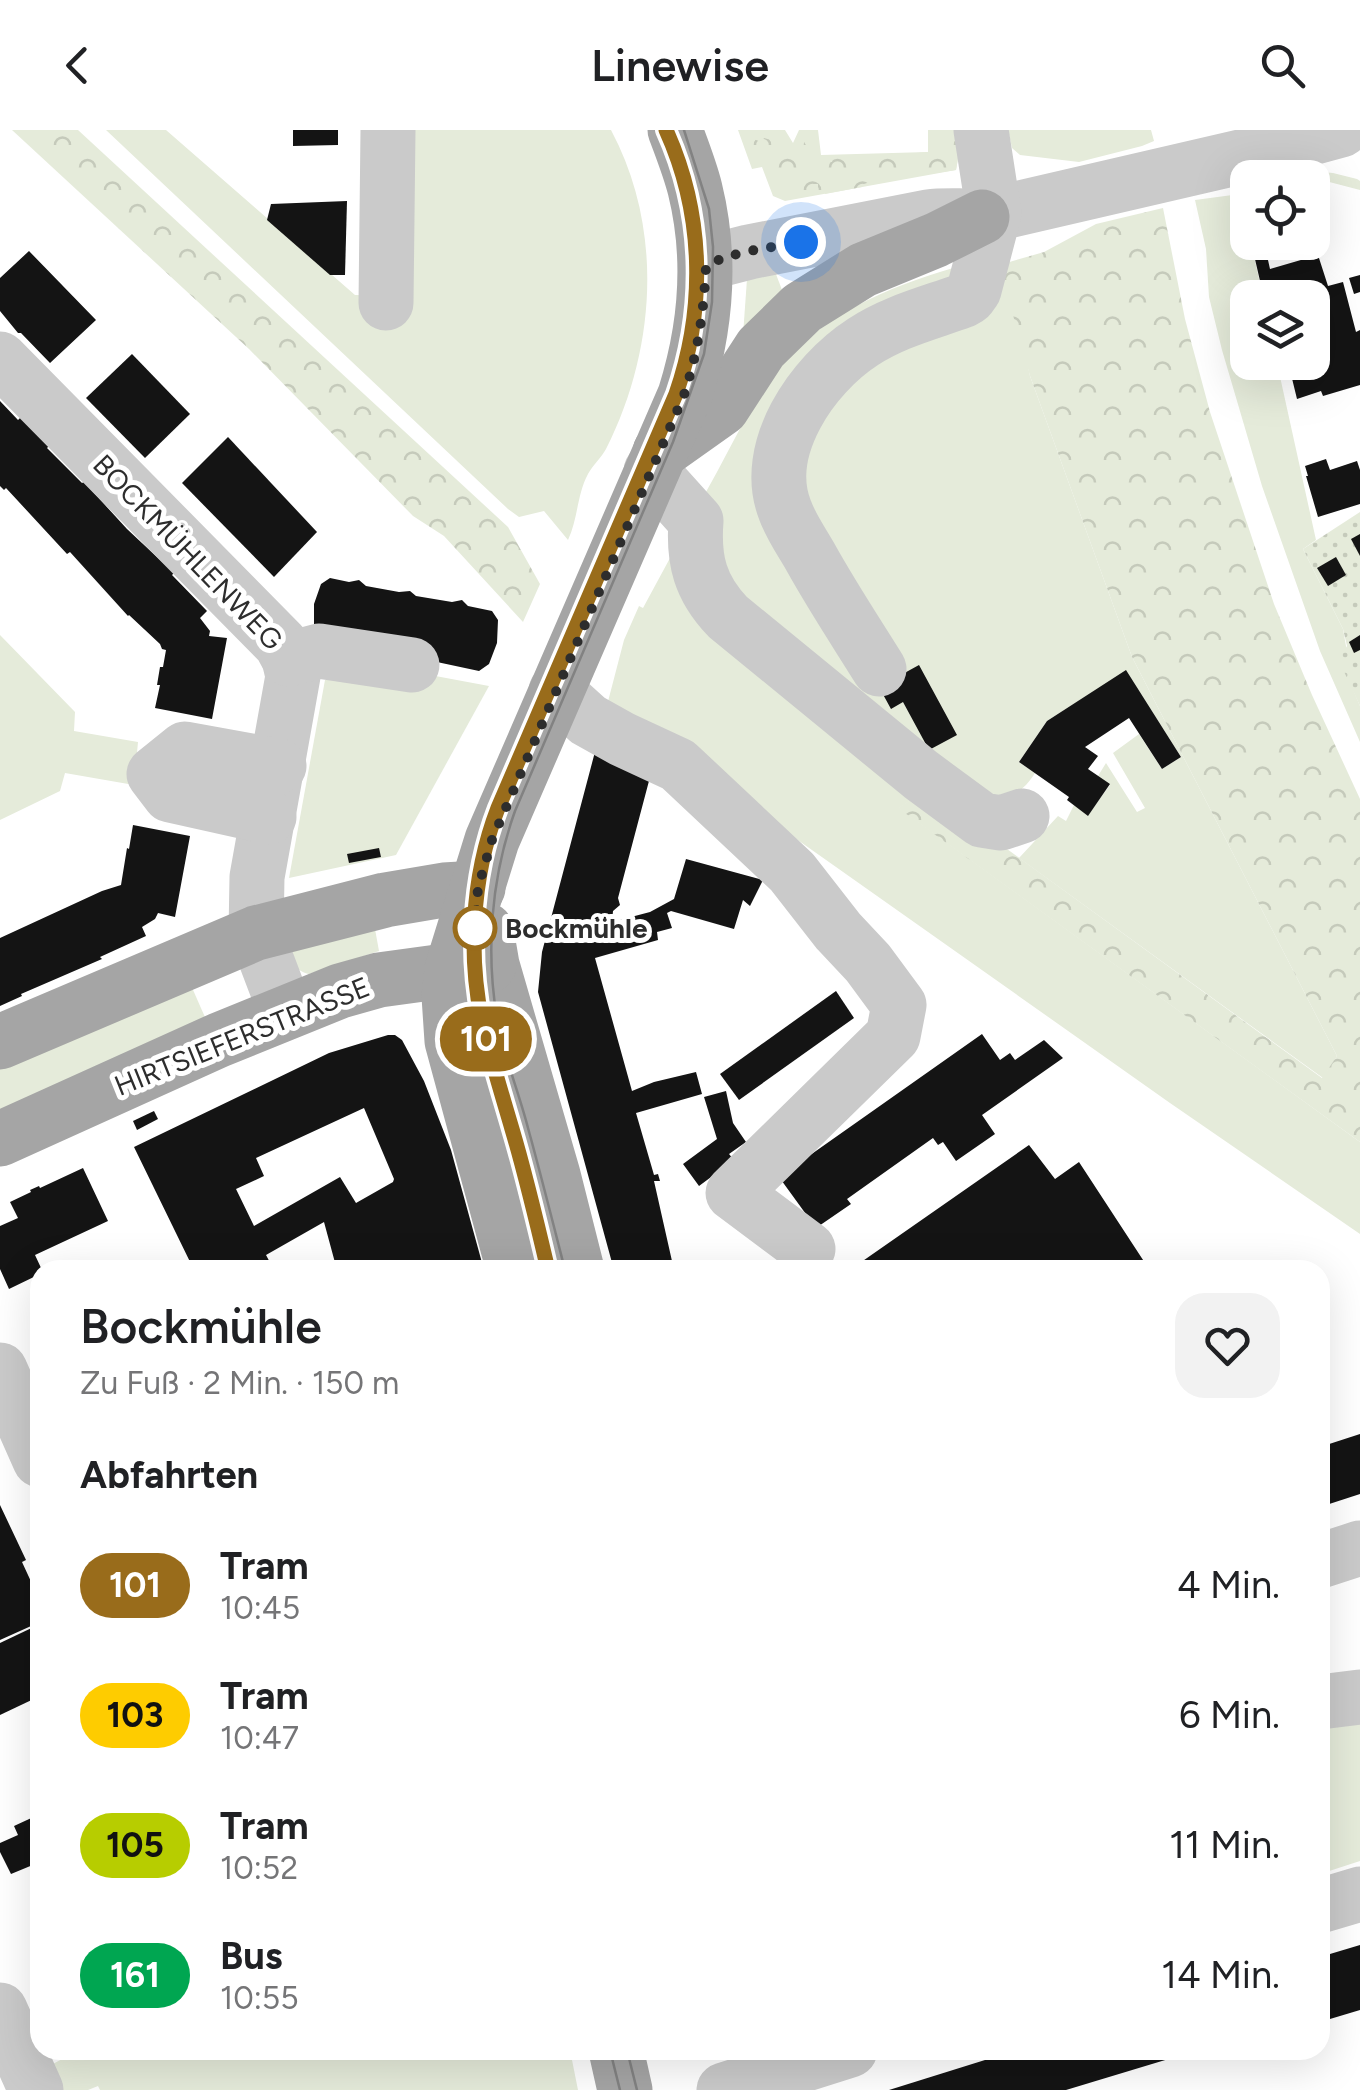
<!DOCTYPE html>
<html lang="de">
<meta charset="utf-8">
<style>
body{margin:0;font-family:Figtree,sans-serif;background:#f2f2f2;color:#202124;height:100vh;display:flex;flex-direction:column;font-size:38px;white-space:nowrap}
*{box-sizing:border-box;margin:0}
p{font-size:32px;color:#757577}
.icon{flex:none;width:55px;height:55px;fill:none;stroke:currentColor;stroke-width:2;stroke-linecap:round;stroke-linejoin:round}
.map{position:relative;flex:1;overflow:hidden}
.panel{position:absolute;left:30px;top:1130px;width:1300px;height:800px;display:flex;flex-direction:column;background:#fff;border-radius:30px;box-shadow:0 10px 40px #0002}
.panel>*{flex:none}
.badge{padding:0 20px;border-radius:32px;font-size:35px;line-height:65px}
.fabs{position:absolute;left:1230px;top:30px;display:grid;gap:20px}
.fabs a{display:grid;place-items:center;width:100px;height:100px;border-radius:20px;background:#fff;box-shadow:0 10px 40px #0002;font-size:50px}
.you{position:absolute;width:50px;height:50px;margin:-25px;border:8px solid #fff;border-radius:50%;background:#1a73e8;box-shadow:0 0 0 15px #1a73e833}
.map>.badge{position:absolute;translate:-50% -50%;box-shadow:0 0 0 5px #fff}
h2{padding:0 50px;font-size:38px;line-height:90px}
.round{display:grid;place-items:center;flex:none;width:105px;height:105px;border-radius:30px;background:#f2f2f2}
.summary{display:flex;align-items:center;justify-content:space-between;height:170px;padding:0 50px}
h1{font-size:48px;font-weight:600;line-height:75px}
ul{padding:0;list-style:none}
li{display:flex;align-items:center;gap:30px;height:130px;padding:0 50px}
li div{flex:1}
li b{display:block;font-size:38px}
li em{font-style:normal}
li .badge{min-width:110px;font-weight:700;text-align:center}
header{display:flex;justify-content:space-between;align-items:center;height:130px;padding:0 50px;background:#fff;font-size:45px;font-weight:600}
.map>svg:first-child{display:block}
</style>
<header><svg class="icon" aria-label="back" viewBox="0 0 24 24"><path d="M15 5l-7 7 7 7"/></svg>Linewise<svg class="icon" aria-label="search" viewBox="0 0 24 24"><circle cx="10" cy="10" r="6"/><path d="M15 15l6 6"/></svg></header>
<div class="map">
<svg width="1360" height="1960" viewBox="0 0 1360 1960">
<defs>
<pattern id="forest-crowns" width="20" height="18" patternUnits="userSpaceOnUse" patternTransform="scale(2.5)"><rect width="20" height="18" fill="#e5ebda"/><path d="M2 6a3 3 0 1 1 6 0M12 15a3 3 0 1 1 6 0" fill="none" stroke="#c5cabb"/></pattern>
<pattern id="garden-dots" width="8" height="8" patternUnits="userSpaceOnUse" patternTransform="scale(2.5)"><rect width="8" height="8" fill="#e5ebda"/><path d="M2 2h.1M6 6h.1" fill="none" stroke="#c5cabb" stroke-width="1.8" stroke-linecap="round"/></pattern>
</defs>
<rect width="100%" height="100%" fill="#fff"/>
<g fill="#e5ebda">
<path d="M 106,0 L 166,0 L 355,165 L 403,166 L 404,0 L 611,0 C 664,99 656,220 606,319 C 601,328 593,335 588,344 C 577,364 578,389 568,410 L 544,381 L 519,387 L 508,379 Z"/>
<path d="M 738,0 L 785,0 L 793,13 L 799,0 L 818,0 L 821,25 L 928,22 L 928,0 L 961,0 L 962,5 L 956,40 L 785,71 L 773,66 L 762,37 L 752,39 Z"/>
<path d="M 1008,0 L 1151,0 L 1154,11 L 1142,16 L 1079,32 L 1020,25 L 1012,18 Z"/>
<path d="M 1302,40 L 1333,43 L 1357,49 L 1360,51 L 1360,60 L 1314,48 L 1284,47 L 1286,41 Z"/>
<path d="M 1240,64 L 1247,98 L 1248,112 L 1251,113 L 1263,167 L 1248,168 L 1248,232 L 1277,233 L 1316,410 L 1303,419 L 1343,499 L 1354,562 L 1360,576 L 1360,612 L 1320,521 L 1262,356 L 1222,220 L 1209,167 L 1206,119 L 1195,70 Z"/>
<path d="M 1004,124 L 1030,246 L 1132,527 L 1337,926 L 1323,948 L 1019,728 L 1058,686 L 1066,691 L 1074,675 L 1088,685 L 1110,655 L 1098,646 L 1106,633 L 1137,682 L 1145,678 L 1113,623 L 1139,604 L 1162,639 L 1181,627 L 1126,541 L 1047,591 L 1019,632 L 1035,643 C 1026,658 1015,665 1000,672 L 943,649 L 899,678 L 1360,1012 L 1360,1104 L 1170,973 L 628,590 L 605,583 L 624,510 L 639,476 L 643,478 C 668,432 692,387 717,342 C 743,293 769,239 813,204 C 868,161 938,141 1004,124 Z"/>
<path d="M 774,139 L 787,173 L 743,205 L 747,149 Z"/>
<path d="M 0,505 L 75,582 L 74,601 L 138,612 L 134,655 L 65,643 L 60,661 L 0,690 Z"/>
<path d="M 414,542 L 489,556 L 396,725 L 289,748 L 325,550 Z"/>
<path d="M 375,799 L 379,821 L 309,844 C 292,840 293,830 292,814 Z"/>
<path d="M 186,844 L 208,894 L 0,990 L 0,931 Z"/>
<path d="M 1360,1588 L 1360,1731 L 1320,1744 L 1320,1593 Z"/>
<path d="M 79,1920 L 570,1920 L 578,1960 L 100,1960 L 98,1956 L 88,1960 L 62,1960 L 51,1935 Z"/>
</g>
<g fill="url(#forest-crowns)">
<path d="M 12,0 L 78,0 L 508,397 L 540,454 L 523,492 L 444,406 L 413,386 L 249,219 Z"/>
<path d="M 938,2 L 946,6 L 951,3 L 961,11 L 956,40 L 909,47 L 905,43 L 899,45 L 888,41 L 883,45 L 876,42 L 873,51 L 864,54 L 862,57 L 825,64 L 824,61 L 818,60 L 818,54 L 813,54 L 813,60 L 808,61 L 803,66 L 794,63 L 790,55 L 784,58 L 779,49 L 773,48 L 773,42 L 769,44 L 767,42 L 768,37 L 759,37 L 755,34 L 758,31 L 753,28 L 753,22 L 749,17 L 753,9 L 762,12 L 764,8 L 771,10 L 774,5 L 779,7 L 786,5 L 783,10 L 784,14 L 791,13 L 795,17 L 799,10 L 803,10 L 807,17 L 810,14 L 814,16 L 808,23 L 809,26 L 816,22 L 818,29 L 821,30 L 824,28 L 828,32 L 832,32 L 833,28 L 845,26 L 850,29 L 855,28 L 856,24 L 874,24 L 888,28 L 896,23 L 900,27 L 904,24 L 928,22 L 928,5 L 935,6 Z"/>
<path d="M 1163,78 L 1185,189 L 1210,282 L 1274,474 L 1312,565 L 1360,669 L 1360,1012 L 898,678 L 926,660 L 1322,948 L 1337,926 L 1132,527 L 1030,246 L 999,135 L 1044,122 L 1096,94 Z"/>
</g>
<path fill="url(#garden-dots)" d="M 1360,382 L 1360,576 L 1341,535 L 1339,529 L 1347,516 L 1343,499 L 1303,419 Z"/>
<g fill="#141414" fill-rule="evenodd">
<path d="M 293,0 L 338,0 L 338,15 L 293,16 Z"/>
<path d="M 347,71 L 345,145 L 330,145 L 267,90 L 271,74 Z"/>
<path d="M 1251,112 L 1264,112 L 1270,139 L 1318,125 L 1328,156 L 1343,152 L 1356,202 L 1360,200 L 1360,255 L 1323,266 L 1321,261 L 1297,269 L 1288,232 L 1312,232 L 1312,168 L 1264,168 Z"/>
<path d="M 29,121 L 96,190 L 50,233 L 21,203 L 18,203 L 0,181 L 0,148 Z"/>
<path d="M 1360,145 L 1360,162 L 1354,164 L 1349,148 Z"/>
<path d="M 132,224 L 190,284 L 145,328 L 86,268 Z"/>
<path d="M 0,271 L 18,290 L 21,287 L 49,316 L 47,318 L 82,353 L 84,352 L 127,399 L 174,443 L 172,445 L 207,481 L 200,488 L 210,501 L 209,506 L 227,508 L 212,589 L 155,578 L 160,555 L 157,555 L 160,537 L 163,537 L 166,520 L 162,519 L 160,514 L 129,485 L 128,486 L 70,422 L 67,424 L 6,358 L 4,360 L 0,356 Z"/>
<path d="M 228,307 L 317,402 L 274,447 L 182,353 Z"/>
<path d="M 1326,329 L 1330,340 L 1357,331 L 1360,340 L 1360,374 L 1318,387 L 1306,346 L 1308,346 L 1305,336 Z"/>
<path d="M 1360,404 L 1360,426 L 1351,409 Z"/>
<path d="M 1336,427 L 1346,445 L 1328,456 L 1317,438 Z"/>
<path d="M 330,448 L 349,452 L 359,450 L 366,456 L 399,462 L 410,461 L 416,466 L 452,472 L 462,470 L 468,476 L 492,481 L 498,490 L 497,513 L 489,534 L 479,541 L 320,507 L 314,497 L 314,474 L 321,454 Z"/>
<path d="M 1360,505 L 1360,520 L 1354,523 L 1349,512 Z"/>
<path d="M 919,535 L 957,605 L 929,620 L 903,572 L 891,579 L 879,557 Z"/>
<path d="M 1126,540 L 1181,627 L 1162,639 L 1129,588 L 1085,617 L 1098,626 L 1088,639 L 1110,654 L 1088,686 L 1067,670 L 1069,667 L 1019,632 L 1047,591 Z"/>
<path d="M 596,618 L 654,632 L 618,768 L 620,775 L 613,781 L 612,792 L 650,782 L 674,769 L 686,729 L 763,750 L 750,776 L 743,770 L 734,799 L 671,781 L 667,783 L 672,798 L 657,802 L 658,810 L 595,828 L 632,961 L 654,952 L 696,942 L 702,964 L 636,983 L 654,1045 L 658,1044 L 660,1051 L 654,1051 L 674,1140 L 614,1140 L 538,862 L 542,822 Z"/>
<path d="M 133,695 L 190,706 L 175,787 L 158,783 L 155,789 L 142,797 L 146,806 L 100,827 L 102,829 L 21,864 L 22,866 L 0,876 L 0,808 L 102,761 L 121,755 L 127,718 L 129,719 Z"/>
<path d="M 379,718 L 381,727 L 349,733 L 347,724 Z"/>
<path d="M 836,861 L 854,888 L 739,970 L 720,944 Z"/>
<path d="M 982,904 L 1000,930 L 1010,923 L 1015,930 L 1044,910 L 1063,928 L 982,985 L 995,1004 L 956,1031 L 943,1012 L 938,1015 L 933,1008 L 847,1069 L 851,1074 L 816,1098 L 779,1047 Z"/>
<path d="M 388,905 L 395,905 L 402,910 L 424,951 L 451,1020 L 484,1140 L 337,1140 L 324,1092 L 266,1125 L 274,1140 L 194,1140 L 134,1017 L 329,923 ZM 364,978 L 394,1049 L 393,1052 L 356,1073 L 340,1047 L 254,1096 L 236,1059 L 264,1046 L 256,1028 Z"/>
<path d="M 726,961 L 733,993 L 746,1012 L 729,1024 L 734,1030 L 699,1056 L 683,1034 L 717,1009 L 704,967 Z"/>
<path d="M 154,981 L 158,989 L 137,1000 L 133,991 Z"/>
<path d="M 1029,1015 L 1055,1049 L 1079,1032 L 1145,1133 L 1135,1140 L 861,1140 L 857,1135 Z"/>
<path d="M 83,1038 L 108,1091 L 35,1125 L 42,1140 L 40,1144 L 9,1159 L 0,1139 L 0,1096 L 18,1088 L 10,1072 L 31,1062 L 30,1060 L 39,1056 L 40,1058 Z"/>
<path d="M 181,1130 L 186,1140 L 163,1140 Z"/>
<path d="M 1360,1304 L 1360,1364 L 1320,1377 L 1320,1317 Z"/>
<path d="M 0,1375 L 26,1430 L 22,1432 L 40,1471 L 40,1492 L 0,1510 Z"/>
<path d="M 40,1494 L 40,1566 L 0,1585 L 0,1513 Z"/>
<path d="M 40,1684 L 40,1732 L 11,1744 L 0,1722 L 0,1713 L 18,1705 L 14,1696 Z"/>
<path d="M 1360,1815 L 1360,1880 L 1320,1892 L 1320,1827 Z"/>
<path d="M 1017,1920 L 1195,1920 L 1195,1921 L 1066,1960 L 889,1960 Z"/>
</g>
<g fill="none" stroke-linecap="round" stroke-linejoin="round">
<g stroke="#cacaca" stroke-width="55">
<path d="M 706,136 L 714,131 L 749,122 L 928,87 C 950,84 973,88 994,84 L 1249,25 L 1341,0"/>
<path d="M 386,173 L 388,0"/>
<path d="M 0,229 L 281,514 L 289,529 L 293,546 L 257,747 L 256,803 L 286,882"/>
<path d="M 651,341 L 696,391 C 693,430 700,458 728,487 L 921,645 L 982,690 L 1001,693 L 1022,686"/>
<path d="M 289,529 L 319,521 L 412,535"/>
<path d="M 879,539 C 856,502 832,466 811,428 C 802,412 791,397 785,380 C 761,319 812,245 863,212 C 893,192 929,183 962,171 L 969,167 L 974,160 L 994,84 L 981,0"/>
<path d="M 556,561 L 588,590 L 622,609 L 678,635 L 792,742 L 838,801 L 868,833 L 899,875 L 893,906 L 733,1063 L 808,1119"/>
<path d="M 269,687 L 170,665 L 154,644 L 185,619 L 279,636"/>
<path d="M 0,1240 L 40,1330"/>
<path d="M 1320,1431 L 1360,1418"/>
<path d="M 1320,1572 L 1360,1567"/>
<path d="M 1320,1776 L 1360,1764"/>
<path d="M 0,1880 L 36,1960"/>
<path d="M 724,1960 L 850,1920"/>
</g>
<g stroke="#a5a5a5" stroke-width="55">
<path d="M 660,322 L 722,278 L 761,218 L 802,178 L 863,140 L 936,110 L 982,87"/>
<path d="M 486,800 L 492,835 L 553,1045 L 577,1140"/>
<path d="M 0,912 L 256,803 L 385,770 L 444,760 L 478,758"/>
<path d="M 0,1009 L 219,910 L 340,861 L 379,850 L 489,835"/>
<path d="M 514,1140 L 452,911 L 449,866 L 452,839 L 492,710 L 685,265 C 706,198 712,128 695,59 C 690,39 682,19 675,0"/>
<path d="M 616,1920 L 625,1960"/>
</g>
<g stroke="#828282" stroke-width="2.5">
<path d="M 548,1140 C 537,1093 525,1046 512,999 C 503,967 493,936 485,904 C 467,831 472,748 498,678 L 676,264 C 707,176 703,85 666,0"/>
<path d="M 565,1140 C 553,1093 541,1045 528,998 C 519,963 505,929 498,894 C 485,823 491,748 515,681 L 673,312 L 704,224 L 712,172 L 713,117 L 709,79 L 684,0"/>
<path d="M 610,1920 L 620,1960"/>
<path d="M 627,1920 L 637,1960"/>
</g>
</g>
<g fill="none" stroke-linecap="round" stroke-linejoin="round">
<defs>
<path id="line" d="M 548,1140 C 537,1093 526,1046 512,999 C 503,968 493,936 485,904 C 467,831 471,748 498,678 L 676,264 C 706,177 704,84 666,0"/>
</defs>
<use href="#line" stroke="#fff" stroke-width="22"/>
<use href="#line" stroke="#996c1b" stroke-width="15"/>
<path stroke="#2d2d2d" stroke-width="10" stroke-dasharray="0 18" d="M 475,798 L 478,758 L 492,710 L 684,265 C 698,223 704,180 706,136 C 733,121 770,118 801,112"/>
</g>
<circle fill="#fff" stroke="#996c1b" stroke-width="5" cx="475" cy="798" r="20"/>
<g text-anchor="middle" stroke-width="10" stroke-linejoin="round" paint-order="stroke">
<g font-size="28" fill="#2d2d2d" stroke="#fff">
<text transform="translate(188 422) rotate(46)" y="10">BOCKMÜHLENWEG</text>
<text transform="translate(242 906) rotate(-22)" y="10">HIRTSIEFERSTRASSE</text>
</g>
<g font-size="28" font-weight="bold" fill="#2d2d2d" stroke="#fff" text-anchor="start">
<text x="505" y="808">Bockmühle</text>
</g>
</g>
</svg>
<div class="fabs">
<a><svg class="icon" aria-label="locate" viewBox="0 0 24 24"><circle cx="12" cy="12" r="6"/><path d="M12 2v4M12 18v4M2 12h4M18 12h4"/></svg></a>
<a><svg class="icon" aria-label="layers" viewBox="0 0 24 24"><path d="M12 4l9 5-9 5-9-5zM3 14l9 5 9-5"/></svg></a>
</div>
<div class="you" style="left:801px;top:112px"></div>
<b class="badge" style="left:486px;top:909px;background:#996c1b;color:#fff">101</b>
<section class="panel">
<div class="summary"><div><h1>Bockmühle</h1><p>Zu Fuß · 2 Min. · 150 m</p></div><a class="round"><svg class="icon" aria-label="heart" viewBox="0 0 24 24"><path d="M12 20l-8-8c-3-5 5-10 8-4 3-6 11-1 8 4z"/></svg></a></div>
<h2>Abfahrten</h2>
<ul>
<li><span class="badge" style="background:#996c1b;color:#fff">101</span><div><b>Tram</b><p>10:45</p></div><em>4 Min.</em></li>
<li><span class="badge" style="background:#fecc00;color:#111">103</span><div><b>Tram</b><p>10:47</p></div><em>6 Min.</em></li>
<li><span class="badge" style="background:#b7cd00;color:#111">105</span><div><b>Tram</b><p>10:52</p></div><em>11 Min.</em></li>
<li><span class="badge" style="background:#00a651;color:#fff">161</span><div><b>Bus</b><p>10:55</p></div><em>14 Min.</em></li>
</ul>
</section>
</div>
